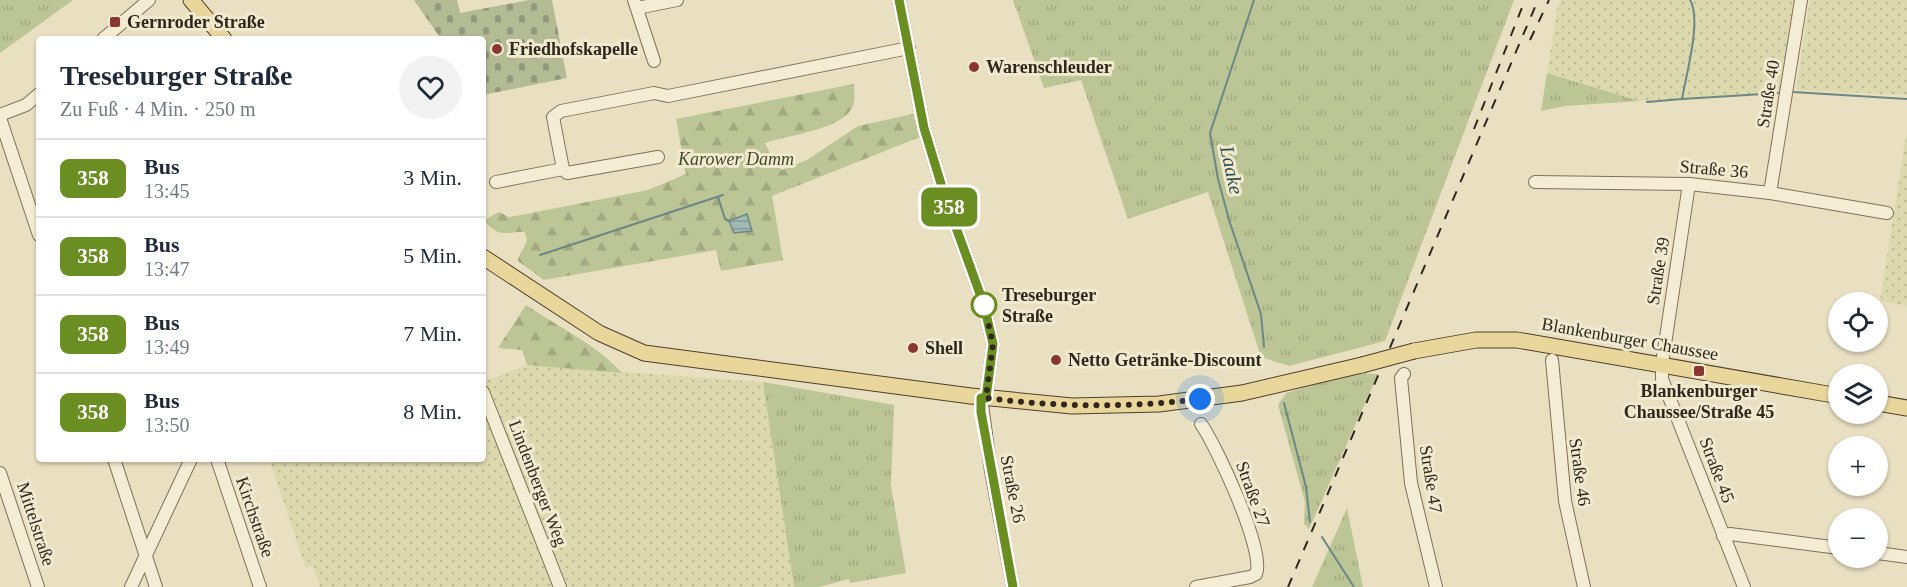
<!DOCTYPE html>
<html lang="de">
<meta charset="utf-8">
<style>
body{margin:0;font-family:Georgia,serif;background:#f2f2f3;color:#1f2937;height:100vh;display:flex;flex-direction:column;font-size:22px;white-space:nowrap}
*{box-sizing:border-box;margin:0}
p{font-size:20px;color:#747a83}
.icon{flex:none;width:33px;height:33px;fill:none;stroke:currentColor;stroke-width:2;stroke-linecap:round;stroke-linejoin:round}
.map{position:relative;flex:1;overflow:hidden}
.sheet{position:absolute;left:36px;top:36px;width:450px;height:426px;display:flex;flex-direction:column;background:#fff;border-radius:6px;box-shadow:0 2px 4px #0004}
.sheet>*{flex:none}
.badge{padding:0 12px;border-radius:9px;font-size:21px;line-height:39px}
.fabs{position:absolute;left:1828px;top:292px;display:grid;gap:12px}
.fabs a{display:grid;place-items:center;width:60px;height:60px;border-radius:50%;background:#fff;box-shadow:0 2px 4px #0004;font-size:30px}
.you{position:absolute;width:30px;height:30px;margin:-15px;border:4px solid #fff;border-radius:50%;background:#1a73e8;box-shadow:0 0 0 9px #1a73e833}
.map>.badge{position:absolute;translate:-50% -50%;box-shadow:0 0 0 3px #fff}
.round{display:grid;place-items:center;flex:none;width:63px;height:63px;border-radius:32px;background:#f2f2f3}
.overview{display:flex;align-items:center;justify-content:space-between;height:102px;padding:0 24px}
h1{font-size:28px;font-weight:800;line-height:45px}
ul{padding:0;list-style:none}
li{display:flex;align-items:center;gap:18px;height:78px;padding:0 24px;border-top:2px solid #e0e1e3}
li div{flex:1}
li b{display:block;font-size:22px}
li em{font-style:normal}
li .badge{min-width:66px;font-weight:700;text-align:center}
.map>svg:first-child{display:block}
</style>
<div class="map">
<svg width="1907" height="587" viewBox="0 0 1907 587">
<defs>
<pattern id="farmland-dots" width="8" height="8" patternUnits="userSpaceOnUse" patternTransform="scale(1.5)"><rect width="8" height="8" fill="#ddd9af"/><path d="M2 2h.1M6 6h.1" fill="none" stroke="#beba96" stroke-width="1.8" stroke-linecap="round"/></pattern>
<pattern id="grass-tufts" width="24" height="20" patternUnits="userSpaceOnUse" patternTransform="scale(1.5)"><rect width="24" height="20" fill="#bcc596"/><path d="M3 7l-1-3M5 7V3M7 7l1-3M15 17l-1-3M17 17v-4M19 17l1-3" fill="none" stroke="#a2a981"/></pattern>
<pattern id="forest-firs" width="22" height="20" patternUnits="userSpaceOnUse" patternTransform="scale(1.5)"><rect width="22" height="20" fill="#bcc596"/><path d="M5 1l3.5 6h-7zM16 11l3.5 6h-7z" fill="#a2a981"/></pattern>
<pattern id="cemetery-stones" width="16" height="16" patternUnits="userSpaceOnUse" patternTransform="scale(1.5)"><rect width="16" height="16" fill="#b3bb95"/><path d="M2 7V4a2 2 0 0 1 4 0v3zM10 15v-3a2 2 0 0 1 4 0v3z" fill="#929879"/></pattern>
<pattern id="water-rules" width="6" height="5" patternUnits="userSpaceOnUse" patternTransform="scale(1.5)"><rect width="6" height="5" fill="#a3bbb6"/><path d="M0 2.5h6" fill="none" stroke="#859893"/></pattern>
</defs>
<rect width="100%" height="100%" fill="#e9dfc1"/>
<g fill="url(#farmland-dots)">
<path d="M 1561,0 L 1797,0 L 1782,92 L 1639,101 L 1547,73 L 1557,9 Z"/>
<path d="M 1810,0 L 1907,0 L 1907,95 L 1796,90 Z"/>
<path d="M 1907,130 L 1907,306 L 1880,301 Z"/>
<path d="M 527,365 L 763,382 L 794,587 L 566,587 L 485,381 Z"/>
<path d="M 483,406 L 555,587 L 320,587 L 313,566 L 306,568 L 269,459 L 483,459 Z"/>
</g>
<g fill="url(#grass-tufts)">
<path d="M 0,0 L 73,0 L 0,53 Z"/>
<path d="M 1013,0 L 1514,0 L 1385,341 L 1289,366 L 1261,357 L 1208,192 L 1128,219 L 1081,80 L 1044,88 Z"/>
<path d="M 1547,73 L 1639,101 L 1565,106 L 1541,111 Z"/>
<path d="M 1350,373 L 1378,374 L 1309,529 L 1304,524 L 1305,502 L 1278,405 L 1286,393 Z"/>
<path d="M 763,382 L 894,405 L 891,486 L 906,573 L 850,583 L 849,579 L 819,587 L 794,587 Z"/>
<path d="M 1347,508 L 1363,587 L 1312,587 Z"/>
</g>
<g fill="url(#forest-firs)">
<path d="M 854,84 C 854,92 856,101 852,108 C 840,130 788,135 765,143 L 775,164 L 782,170 L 807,160 L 858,126 L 913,114 L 920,137 L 772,196 L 783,260 L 721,271 L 716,250 L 544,280 L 518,261 C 519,250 532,244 524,232 C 504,232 498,238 484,220 L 499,212 L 509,217 L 521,215 L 648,190 L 686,174 L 676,119 Z"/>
<path d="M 526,305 C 558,327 596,344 622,373 L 527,365 L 522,350 L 498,348 Z"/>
</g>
<path fill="url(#cemetery-stones)" d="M 414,0 L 457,0 L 460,13 L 529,0 L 552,0 L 567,78 L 483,95 L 483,39 L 441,39 Z"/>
<path fill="url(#water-rules)" stroke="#6b8883" stroke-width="1.5" d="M 747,214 L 752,231 L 734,233 L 729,221 Z"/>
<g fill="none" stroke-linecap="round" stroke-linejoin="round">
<g stroke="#6b8883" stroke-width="2">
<path d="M 1254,0 L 1210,133 L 1218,179 L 1230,223 L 1261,314 L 1264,347"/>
<path d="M 1690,0 C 1702,19 1686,75 1682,99 L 1780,93"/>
<path d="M 1793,92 L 1907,99"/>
<path d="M 1647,102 L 1682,99"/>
<path d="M 718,197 L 725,219 L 729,221"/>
<path d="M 540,255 L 723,195"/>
<path d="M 1284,403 L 1306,487 L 1310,522"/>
<path d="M 1322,537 L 1354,587"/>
</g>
<defs>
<g id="minor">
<path d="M 634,0 L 654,61"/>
<path d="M 899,0 L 924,128 L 945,197 L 984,305 L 993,344 L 986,398"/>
<path d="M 637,8 L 677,0"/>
<path d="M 103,39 L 149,0"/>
<path d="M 0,115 L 26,105 L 39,94"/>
<path d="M 0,118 L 39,235"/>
<path d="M 658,157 L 567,173 L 563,169 L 553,117 L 561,111 L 654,93 L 668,96 L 909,48"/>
<path d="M 496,182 L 563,169"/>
<path d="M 1535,182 L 1689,184 L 1770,193 L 1887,213"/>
<path d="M 1689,184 L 1662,364 L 1662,379 L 1744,587"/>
<path d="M 1770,193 L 1801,0"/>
<path d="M 1552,360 L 1565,501 L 1584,587"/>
<path d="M 1404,374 L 1401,378 L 1411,483 L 1436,587"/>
<path d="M 483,392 L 560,587"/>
<path d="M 981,397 L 991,471 L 1013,587"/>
<path d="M 114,459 L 156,587"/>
<path d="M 217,459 L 260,587"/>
<path d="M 0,473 L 38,587"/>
<path d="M 1723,536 L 1730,534 L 1839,548"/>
<path d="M 1878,553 L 1907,557"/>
<path d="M 131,587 L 191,459"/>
<path d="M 1196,587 L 1250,577 L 1256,574 C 1266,552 1216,445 1201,424"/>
</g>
<g id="major">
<path d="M 191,0 L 224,39"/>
<path d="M 483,257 L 599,333 L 644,353 L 971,396 L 1072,406 L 1159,404 L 1242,393 L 1362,365"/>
<path d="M 1414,351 L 1476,340 L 1517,340 L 1839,396"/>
<path d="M 1878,403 L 1907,408"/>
</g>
</defs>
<use href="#minor" stroke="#80715a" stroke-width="14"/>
<use href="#major" stroke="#4e3f2e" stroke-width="17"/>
<use href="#minor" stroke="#f5edd3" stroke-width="12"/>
<use href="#major" stroke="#e9d69b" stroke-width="15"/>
<g stroke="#31281d" stroke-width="2" stroke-dasharray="10 10" stroke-linecap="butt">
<path d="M 1530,40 L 1549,0"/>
<path d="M 1474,129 L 1525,0"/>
<path d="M 1288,587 L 1538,0"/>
</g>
<defs>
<path id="major-bridge" d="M 1362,365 L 1414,351"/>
</defs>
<use href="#major-bridge" stroke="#4e3f2e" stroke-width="17" stroke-linecap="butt"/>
<use href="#major-bridge" stroke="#e9d69b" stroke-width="15"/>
</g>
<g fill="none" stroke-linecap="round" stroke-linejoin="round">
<defs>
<path id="line" d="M 899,0 L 924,128 L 945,197 L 984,305 L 993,344 L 986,398 L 981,398 L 981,412 L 1013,587"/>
</defs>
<use href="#line" stroke="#fff" stroke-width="14"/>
<use href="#line" stroke="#6b8e23" stroke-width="9"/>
<path stroke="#31281d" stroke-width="6" stroke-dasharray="0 10.8" d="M 984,305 L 993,344 L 986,398 C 1058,407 1129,408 1200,399"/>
</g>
<g fill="#893630" stroke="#f1eacf" stroke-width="2">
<rect x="109" y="16" width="12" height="12" rx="3"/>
<circle cx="497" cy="49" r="6"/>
<circle cx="974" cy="67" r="6"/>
<circle cx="913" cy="348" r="6"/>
<circle cx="1056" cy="360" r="6"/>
<rect x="1693" y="365" width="12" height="12" rx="3"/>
</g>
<circle fill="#fff" stroke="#6b8e23" stroke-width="3" cx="984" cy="305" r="12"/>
<g text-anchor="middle" stroke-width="6" stroke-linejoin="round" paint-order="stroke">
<g font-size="18" font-weight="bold" fill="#31281d" stroke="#f1eacf" text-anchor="start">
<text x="127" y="28">Gernroder Straße</text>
<text x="509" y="55">Friedhofskapelle</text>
<text x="986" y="73">Warenschleuder</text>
<text x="925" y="354">Shell</text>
<text x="1068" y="366">Netto Getränke-Discount</text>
<text x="1699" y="397" text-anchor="middle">Blankenburger<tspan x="1699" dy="21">Chaussee/Straße 45</tspan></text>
</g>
<g font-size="18" fill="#31281d" stroke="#f1eacf">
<text transform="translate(1768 94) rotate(-81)" y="6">Straße 40</text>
<text transform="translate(1714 169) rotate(5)" y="6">Straße 36</text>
<text transform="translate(1658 271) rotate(-81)" y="6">Straße 39</text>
<text transform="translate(1630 339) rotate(10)" y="6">Blankenburger Chaussee</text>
<text transform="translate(1717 470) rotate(69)" y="6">Straße 45</text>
<text transform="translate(1580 472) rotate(82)" y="6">Straße 46</text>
<text transform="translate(1431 479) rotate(81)" y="6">Straße 47</text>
<text transform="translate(538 483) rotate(69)" y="6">Lindenberger Weg</text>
<text transform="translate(1013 489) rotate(79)" y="6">Straße 26</text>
<text transform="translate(1253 494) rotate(70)" y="6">Straße 27</text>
<text transform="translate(255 517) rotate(71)" y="6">Kirchstraße</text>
<text transform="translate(36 524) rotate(72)" y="6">Mittelstraße</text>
</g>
<g font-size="18" font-style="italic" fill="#3f4c26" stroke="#f1eacf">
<text x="736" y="165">Karower Damm</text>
</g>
<g font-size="18" font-weight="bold" fill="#31281d" stroke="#f1eacf" text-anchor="start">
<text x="1002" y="301">Treseburger<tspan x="1002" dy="21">Straße</tspan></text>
</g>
<g font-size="20" font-style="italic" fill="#2e4f50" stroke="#f1eacf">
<text transform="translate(1232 170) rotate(78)" y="7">Laake</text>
</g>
</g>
</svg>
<div class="fabs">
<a><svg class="icon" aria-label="locate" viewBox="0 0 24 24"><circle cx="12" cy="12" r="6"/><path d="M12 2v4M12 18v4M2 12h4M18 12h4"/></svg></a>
<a><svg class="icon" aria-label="layers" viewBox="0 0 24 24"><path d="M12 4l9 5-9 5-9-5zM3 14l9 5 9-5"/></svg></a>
<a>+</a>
<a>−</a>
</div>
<div class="you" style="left:1200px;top:399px"></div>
<b class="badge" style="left:949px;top:207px;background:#6b8e23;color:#fff">358</b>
<section class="sheet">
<div class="overview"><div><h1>Treseburger Straße</h1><p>Zu Fuß · 4 Min. · 250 m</p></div><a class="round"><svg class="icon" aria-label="heart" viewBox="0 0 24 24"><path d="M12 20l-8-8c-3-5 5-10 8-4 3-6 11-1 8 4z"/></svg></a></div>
<ul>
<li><span class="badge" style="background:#6b8e23;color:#fff">358</span><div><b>Bus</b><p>13:45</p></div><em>3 Min.</em></li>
<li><span class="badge" style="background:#6b8e23;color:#fff">358</span><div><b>Bus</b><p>13:47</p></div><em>5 Min.</em></li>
<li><span class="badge" style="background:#6b8e23;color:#fff">358</span><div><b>Bus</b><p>13:49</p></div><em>7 Min.</em></li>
<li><span class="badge" style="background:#6b8e23;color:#fff">358</span><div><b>Bus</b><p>13:50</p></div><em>8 Min.</em></li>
</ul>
</section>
</div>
